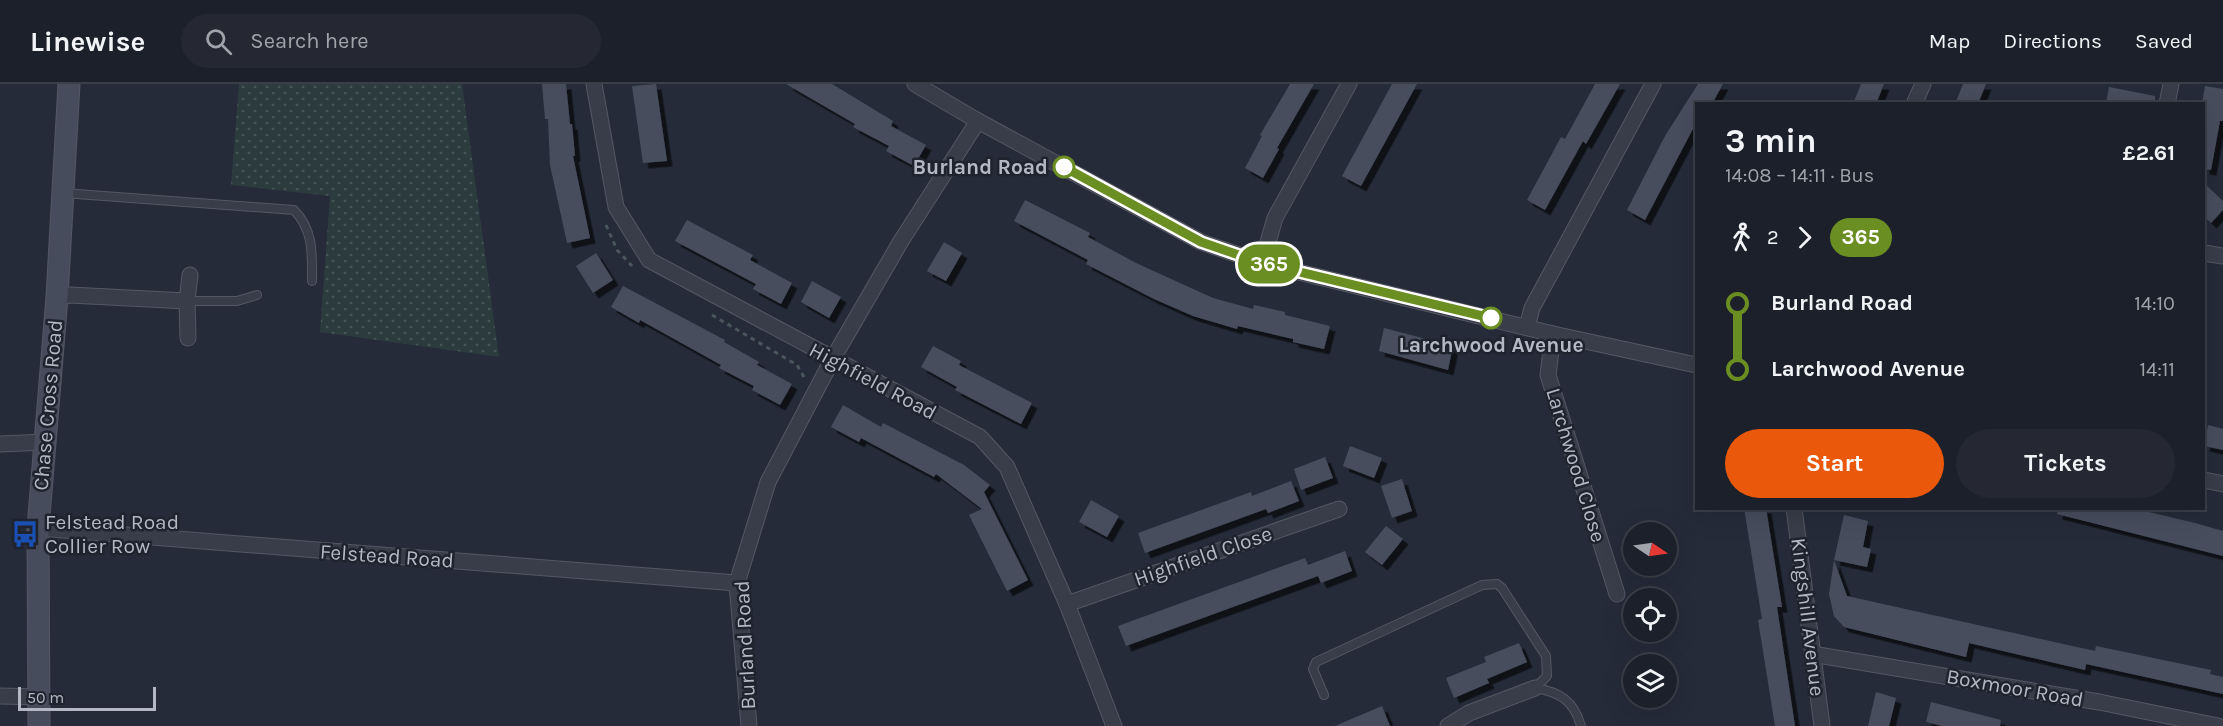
<!DOCTYPE html>
<meta charset="utf-8">
<style>
body{margin:0;font-family:Karla,sans-serif;background:#252833;color:#f1f3f6;height:100vh;display:flex;flex-direction:column;font-size:22px;white-space:nowrap}
*{box-sizing:border-box;margin:0}
p{font-size:20px;color:#a0a3a9}
.icon{flex:none;width:33px;height:33px;fill:none;stroke:currentColor;stroke-width:2;stroke-linecap:round;stroke-linejoin:round}
.map{position:relative;flex:1;overflow:hidden}
.sheet{position:absolute;left:1695px;top:18px;width:510px;height:408px;display:flex;flex-direction:column;background:#1c202b;border-radius:0px;box-shadow:0 6px 24px #0002,0 0 0 2px #3a3e47}
.sheet>*{flex:none}
.badge{padding:0 12px;border-radius:20px;font-size:21px;line-height:39px}
.needle{width:39px;rotate:103deg}
.controls{position:absolute;left:1623px;top:438px;display:grid;gap:12px}
.controls a{display:grid;place-items:center;width:54px;height:54px;border-radius:50%;background:#1c202b;box-shadow:0 6px 24px #0002,0 0 0 2px #3a3e47;font-size:30px}
.scale{position:absolute;left:18px;bottom:15px;width:138px;box-sizing:border-box;padding-left:6px;border:3px solid #b4b8c5;border-top:0;font-size:16px;line-height:21px;white-space:nowrap;color:#b4b8c5;-webkit-text-stroke:4px #1e232e;paint-order:stroke}
.map>.badge{position:absolute;translate:-50% -50%;box-shadow:0 0 0 3px #fff}
.legs{display:flex;align-items:center;gap:9px;height:66px;padding:0 30px;font-size:20px}
.legs p{margin-inline-start:auto}
.overview{display:flex;align-items:center;justify-content:space-between;height:102px;padding:0 30px}
h1{font-size:33px;font-weight:700;line-height:45px}
.primary-button{display:flex;gap:12px;margin-top:auto;padding:12px 30px}
.primary-button a{flex:1;height:69px;border-radius:36px;background:#ea580c;color:#fff;font-size:24px;font-weight:700;line-height:69px;text-align:center}
.primary-button a+a{background:#252833;color:#f1f3f6}
ul{padding:0 30px;list-style:none}
li{display:flex;align-items:center;gap:21px;height:66px;font-size:22px}
li i{display:grid;place-items:center;width:9px;height:100%;margin:0 8px;background:currentColor}
li i::after{content:'';width:15px;height:15px;margin:-8px;border:4px solid;border-radius:50%;background:#1c202b}
li p{margin-inline-start:auto}
li:first-child i{background:linear-gradient(#0000 50%,currentColor 0)}
li:last-child i{background:linear-gradient(currentColor 50%,#0000 0)}
header{display:flex;align-items:center;gap:36px;box-sizing:border-box;height:84px;padding:0 30px;background:#1c202b;border-bottom:2px solid #3a3e47}
header strong{font-size:28px}
nav{display:flex;gap:33px;margin-inline-start:auto;font-size:21px}
.search{width:420px;height:54px;background:#252833;display:flex;align-items:center;gap:15px;box-sizing:border-box;padding:0 21px;border-radius:33px;color:#a0a3a9;font-size:22px}
.map>svg:first-child{display:block}
</style>
<header>
<strong>Linewise</strong>
<div class="search"><svg class="icon" aria-label="search" viewBox="0 0 24 24"><circle cx="10" cy="10" r="6"/><path d="M15 15l6 6"/></svg>Search here</div>
<nav><a>Map</a><a>Directions</a><a>Saved</a></nav>
</header>
<div class="map">
<svg width="2223" height="642" viewBox="0 0 2223 642">
<defs>
<pattern id="garden-dots" width="8" height="8" patternUnits="userSpaceOnUse" patternTransform="scale(1.5)"><rect width="8" height="8" fill="#2b3b3e"/><path d="M2 2h.1M6 6h.1" fill="none" stroke="#475558" stroke-width="1.8" stroke-linecap="round"/></pattern>
<filter id="shadow"><feDropShadow dx="5.5" dy="5.5" stdDeviation="0" flood-color="#0009"/></filter>
</defs>
<rect width="100%" height="100%" fill="#252b39"/>
<path fill="url(#garden-dots)" d="M 239,0 L 462,0 L 499,273 L 320,248 L 330,112 L 231,101 Z"/>
<g fill="#474e5d" filter="url(#shadow)">
<path d="M 542,0 L 566,0 L 570,40 L 572,40 L 575,72 L 573,72 L 590,154 L 567,159 L 550,81 L 548,35 L 545,35 Z"/>
<path d="M 656,0 L 667,77 L 643,79 L 632,2 Z"/>
<path d="M 786,0 L 832,0 L 893,37 L 891,42 L 926,61 L 914,82 L 886,67 L 889,62 L 853,43 L 855,40 Z"/>
<path d="M 1290,0 L 1314,0 L 1277,64 L 1279,65 L 1263,94 L 1245,84 L 1262,52 L 1260,51 Z"/>
<path d="M 1392,0 L 1417,0 L 1361,102 L 1342,92 Z"/>
<path d="M 1595,0 L 1620,0 L 1586,60 L 1583,57 L 1545,126 L 1527,116 L 1561,53 L 1565,55 Z"/>
<path d="M 1698,0 L 1723,0 L 1712,20 L 1696,20 L 1696,39 L 1645,136 L 1627,126 L 1665,52 Z"/>
<path d="M 1861,0 L 1884,0 L 1876,20 L 1853,20 Z"/>
<path d="M 1963,0 L 1986,0 L 1978,20 L 1955,20 Z"/>
<path d="M 2205,2 L 2223,5 L 2223,37 L 2220,37 L 2211,86 L 2204,85 L 2202,20 Z"/>
<path d="M 2109,3 L 2155,12 L 2155,20 L 2106,20 Z"/>
<path d="M 2204,99 L 2223,117 L 2223,126 L 2211,139 L 2204,132 Z"/>
<path d="M 1025,116 L 1090,149 L 1088,153 L 1136,179 L 1213,214 L 1253,225 L 1254,221 L 1285,228 L 1285,231 L 1330,242 L 1324,265 L 1293,258 L 1293,255 L 1238,242 L 1237,245 L 1193,232 L 1154,215 L 1086,180 L 1088,176 L 1014,137 Z"/>
<path d="M 687,136 L 753,171 L 750,176 L 792,199 L 781,220 L 753,205 L 756,200 L 675,157 Z"/>
<path d="M 944,158 L 962,169 L 946,197 L 927,187 Z"/>
<path d="M 596,169 L 613,196 L 593,209 L 576,182 Z"/>
<path d="M 812,197 L 841,213 L 829,234 L 801,218 Z"/>
<path d="M 623,202 L 725,256 L 724,258 L 759,278 L 757,281 L 792,300 L 780,321 L 752,306 L 754,302 L 719,284 L 721,281 L 640,236 L 639,239 L 611,223 Z"/>
<path d="M 1384,244 L 1453,262 L 1448,286 L 1379,267 Z"/>
<path d="M 933,262 L 961,277 L 959,281 L 1032,319 L 1021,340 L 955,306 L 957,303 L 921,283 Z"/>
<path d="M 843,321 L 881,343 L 883,339 L 964,381 L 990,401 L 984,408 L 1028,496 L 1007,507 L 969,431 L 982,425 L 936,390 L 934,393 L 861,354 L 859,358 L 831,343 Z"/>
<path d="M 2208,341 L 2223,345 L 2223,366 L 2204,362 Z"/>
<path d="M 1350,362 L 1382,374 L 1374,394 L 1343,382 Z"/>
<path d="M 1325,373 L 1333,394 L 1301,406 L 1294,385 Z"/>
<path d="M 1402,395 L 1412,427 L 1392,434 L 1381,402 Z"/>
<path d="M 1291,397 L 1299,417 L 1268,429 L 1266,425 L 1145,469 L 1138,449 L 1251,408 L 1252,412 Z"/>
<path d="M 1091,416 L 1119,432 L 1107,453 L 1079,438 Z"/>
<path d="M 1744,424 L 1766,424 L 1782,523 L 1777,523 L 1795,642 L 1775,642 L 1758,536 L 1762,535 Z"/>
<path d="M 2058,424 L 2132,424 L 2195,439 L 2223,447 L 2223,472 L 2057,430 Z"/>
<path d="M 1844,431 L 1868,437 L 1863,463 L 1871,465 L 1867,483 L 1834,476 Z"/>
<path d="M 1386,442 L 1403,455 L 1382,481 L 1365,468 Z"/>
<path d="M 1345,467 L 1352,487 L 1321,499 L 1318,492 L 1126,562 L 1118,542 L 1305,474 L 1308,481 Z"/>
<path d="M 1834,476 L 1847,512 L 2095,567 L 2096,562 L 2211,586 L 2210,590 L 2223,593 L 2223,610 L 2086,580 L 2085,586 L 1969,559 L 1966,573 L 1844,543 L 1834,532 L 1829,510 Z"/>
<path d="M 1519,559 L 1527,578 L 1487,595 L 1489,599 L 1454,614 L 1446,594 L 1486,578 L 1484,573 Z"/>
<path d="M 1876,608 L 1896,614 L 1889,642 L 1868,642 Z"/>
<path d="M 1931,618 L 2001,636 L 2000,642 L 1942,642 L 1926,638 Z"/>
<path d="M 1382,622 L 1390,642 L 1335,642 Z"/>
</g>
<g fill="none" stroke-linecap="round" stroke-linejoin="round">
<defs>
<g id="lane">
<path d="M 63,109 L 294,126 C 314,147 312,170 312,197"/>
<path d="M 187,217 L 237,217 L 257,211"/>
<path d="M 1535,604 C 1560,608 1574,617 1581,642"/>
<path d="M 1324,611 L 1313,585 L 1316,578 L 1482,501 L 1497,500 L 1502,504 L 1546,572 L 1547,592 L 1535,604"/>
</g>
<g id="street">
<path d="M 594,0 L 616,123 L 649,176 L 980,353 L 1007,383 L 1067,520 L 1114,642"/>
<path d="M 915,0 L 978,37 L 1201,158 L 1262,179 L 1553,250 L 1696,281"/>
<path d="M 1914,20 L 1923,0"/>
<path d="M 2167,20 L 2171,0"/>
<path d="M 2204,169 L 2223,172"/>
<path d="M 1262,179 L 1275,134 L 1349,0"/>
<path d="M 57,213 L 70,211 L 187,217"/>
<path d="M 1527,243 L 1532,224 L 1653,0"/>
<path d="M 1553,250 L 1548,291 L 1617,510"/>
<path d="M 188,254 L 187,217 L 190,191"/>
<path d="M 0,360 L 46,358"/>
<path d="M 2204,396 L 2223,400"/>
<path d="M 1794,424 L 1822,642"/>
<path d="M 38,444 L 737,499"/>
<path d="M 1067,520 L 1339,425"/>
<path d="M 1812,570 L 2099,618 L 2218,642"/>
<path d="M 0,612 L 38,613"/>
<path d="M 749,642 L 737,499 L 768,398 L 832,276 L 901,157 L 978,37"/>
<path d="M 1448,642 L 1469,629 L 1535,604"/>
</g>
<path id="secondary" d="M 39,642 L 38,444 L 57,213 L 69,0"/>
</defs>
<use href="#lane" stroke="#545864" stroke-width="10"/>
<use href="#street" stroke="#545864" stroke-width="17"/>
<use href="#secondary" stroke="#545864" stroke-width="23"/>
<g stroke="#49565b" stroke-width="3" stroke-dasharray="4.5 4.5" stroke-linecap="butt">
<path d="M 606,141 L 617,166 L 632,182"/>
<path d="M 712,231 L 797,281 L 804,293"/>
</g>
<use href="#lane" stroke="#393d49" stroke-width="8"/>
<use href="#street" stroke="#393d49" stroke-width="15"/>
<use href="#secondary" stroke="#474c5c" stroke-width="21"/>
</g>
<g fill="none" stroke-linecap="round" stroke-linejoin="round">
<defs>
<path id="line-1" d="M 1064,83 L 1201,158 L 1262,179 L 1491,234"/>
</defs>
<use href="#line-1" stroke="#fff" stroke-width="14"/>
<use href="#line-1" stroke="#6b8e23" stroke-width="9"/>
</g>
<defs>
<symbol id="bus-bare" viewBox="-9 -9 18 18"><path d="M-5-6H5V4H4V6H2V4H-2V6H-4V4H-5ZM-3.5-4V0h7V-4ZM-3.5 1.2v1.5H-2V1.2ZM2 1.2v1.5H3.5V1.2Z" fill="#1a4fb4" stroke="#1e232e" stroke-width="2.5" paint-order="stroke"/></symbol>
</defs>
<g fill-rule="evenodd">
<use href="#bus-bare" x="6" y="431" width="38" height="38"/>
</g>
<g fill="#fff" stroke="#6b8e23" stroke-width="3">
<circle cx="1064" cy="83" r="10"/>
<circle cx="1491" cy="234" r="10"/>
</g>
<g text-anchor="middle" stroke-width="5" stroke-linejoin="round" paint-order="stroke">
<g font-size="21" font-weight="bold" fill="#b4b8c5" stroke="#1e232e" text-anchor="end">
<text x="1048" y="90">Burland Road</text>
<text x="1491" y="268" text-anchor="middle">Larchwood Avenue</text>
</g>
<g font-size="21" fill="#b4b8c5" stroke="#1e232e">
<text transform="translate(873 297) rotate(28)" y="7">Highfield Road</text>
<text transform="translate(48 321) rotate(-85)" y="7">Chase Cross Road</text>
<text transform="translate(1576 381) rotate(73)" y="7">Larchwood Close</text>
<text transform="translate(387 472) rotate(4)" y="7">Felstead Road</text>
<text transform="translate(1203 472) rotate(-19)" y="7">Highfield Close</text>
<text transform="translate(1808 533) rotate(83)" y="7">Kingshill Avenue</text>
<text transform="translate(745 561) rotate(-93)" y="7">Burland Road</text>
<text transform="translate(2015 604) rotate(10)" y="7">Boxmoor Road</text>
</g>
<g font-size="21" fill="#b4b8c5" stroke="#1e232e" text-anchor="start">
<text x="45" y="445">Felstead Road<tspan x="45" dy="24">Collier Row</tspan></text>
</g>
</g>
</svg>
<div class="controls">
<a><svg class="needle" viewBox="-14 -14 28 28"><path d="M0-13l5 13h-10z" fill="#e53935"/><path d="M0 13l5-13h-10z" fill="#a0a3a9"/></svg></a>
<a><svg class="icon" aria-label="locate" viewBox="0 0 24 24"><circle cx="12" cy="12" r="6"/><path d="M12 2v4M12 18v4M2 12h4M18 12h4"/></svg></a>
<a><svg class="icon" aria-label="layers" viewBox="0 0 24 24"><path d="M12 4l9 5-9 5-9-5zM3 14l9 5 9-5"/></svg></a>
</div>
<div class="scale">50 m</div>
<b class="badge" style="left:1269px;top:180px;background:#6b8e23;color:#fff">365</b>
<section class="sheet">
<div class="overview"><div><h1>3 min</h1><p>14:08 – 14:11 · Bus</p></div><b>£2.61</b></div>
<div class="legs"><svg class="icon" aria-label="walk" viewBox="0 0 24 24"><circle cx="13" cy="4" r="2"/><path d="M13 8l-2 6 4 7M11 14l-3 7M7 12l3-4h3l4 4"/></svg>2<svg class="icon" aria-label="forward" viewBox="0 0 24 24"><path d="M9 5l7 7-7 7"/></svg><b class="badge" style="background:#6b8e23;color:#fff">365</b></div>
<ul>
<li><i style="color:#6b8e23"></i><b>Burland Road</b><p>14:10</p></li>
<li><i style="color:#6b8e23"></i><b>Larchwood Avenue</b><p>14:11</p></li>
</ul>
<div class="primary-button"><a>Start</a><a>Tickets</a></div>
</section>
</div>
